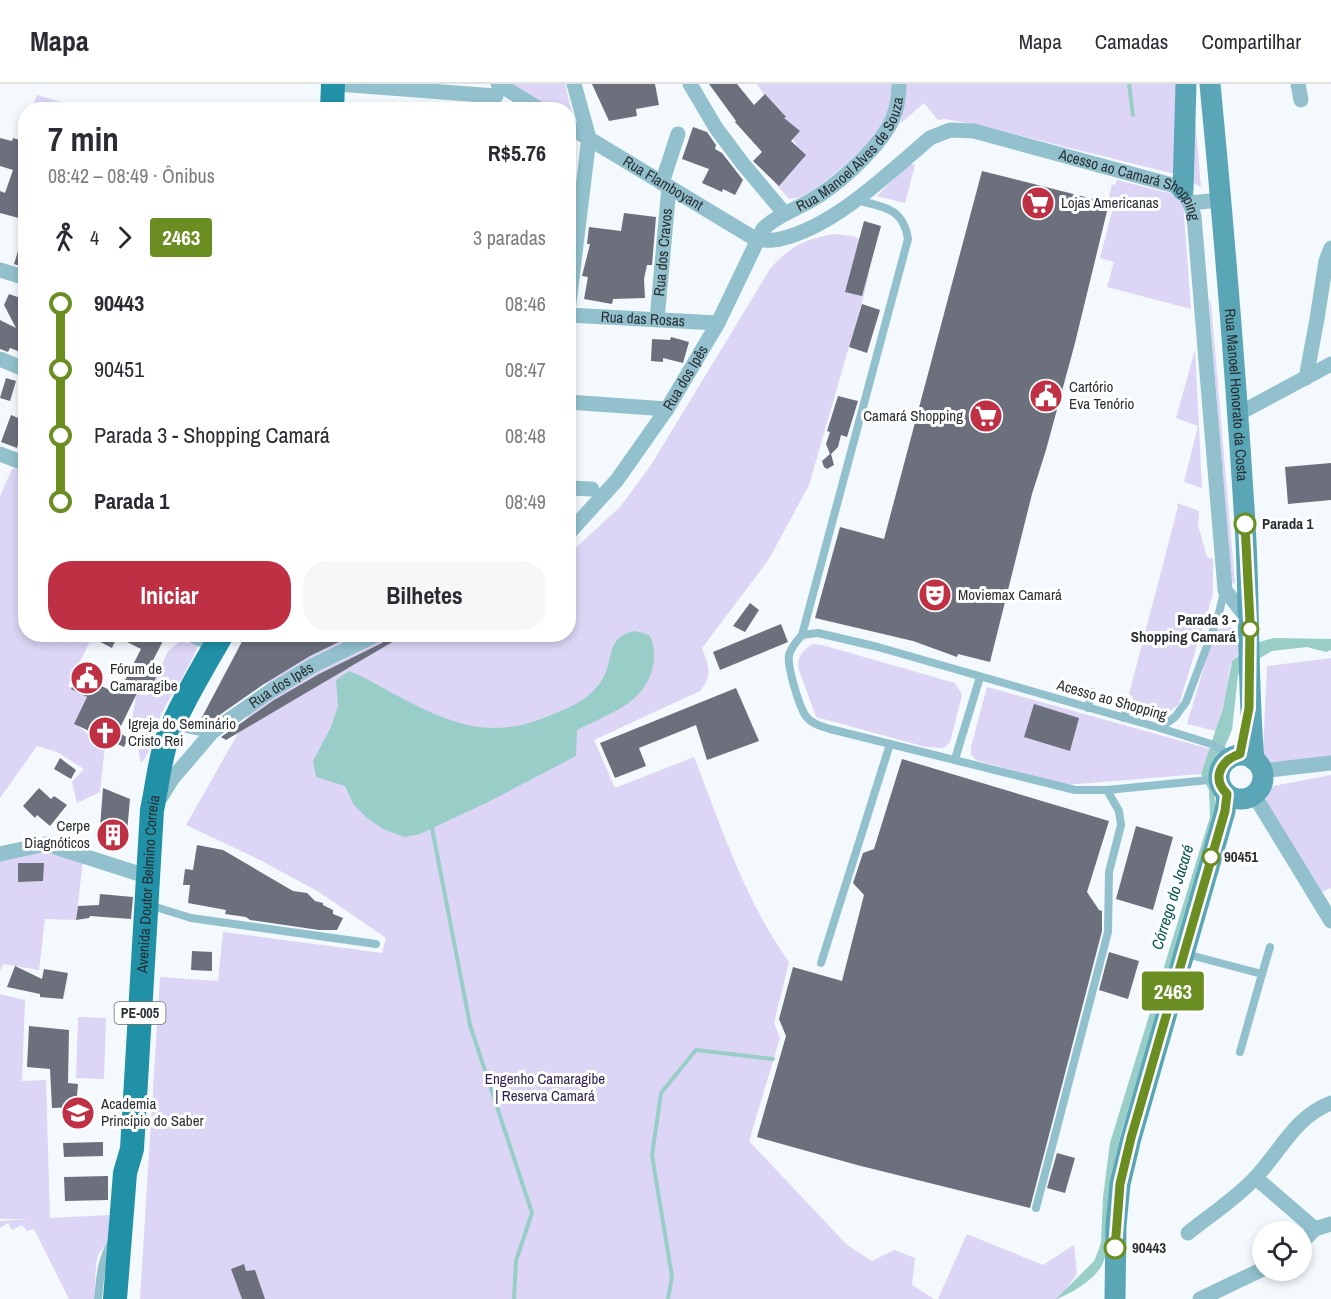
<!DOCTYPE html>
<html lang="pt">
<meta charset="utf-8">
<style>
body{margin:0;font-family:"Archivo Narrow",sans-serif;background:#f7f7f7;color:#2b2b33;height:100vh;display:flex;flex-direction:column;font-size:22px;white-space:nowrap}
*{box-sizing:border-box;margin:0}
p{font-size:20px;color:#7c7c81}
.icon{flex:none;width:33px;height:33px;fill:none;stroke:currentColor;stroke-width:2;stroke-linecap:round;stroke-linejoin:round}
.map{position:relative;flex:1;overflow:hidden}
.details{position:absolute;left:18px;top:18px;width:558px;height:540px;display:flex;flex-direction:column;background:#fff;border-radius:24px;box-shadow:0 3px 9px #0003}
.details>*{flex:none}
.badge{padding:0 12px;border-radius:4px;font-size:21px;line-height:39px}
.buttons{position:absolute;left:1252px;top:1137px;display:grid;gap:12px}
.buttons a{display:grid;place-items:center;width:60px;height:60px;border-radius:50%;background:#fff;box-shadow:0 3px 9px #0003;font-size:30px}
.map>.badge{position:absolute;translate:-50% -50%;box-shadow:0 0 0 3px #fff}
.legs{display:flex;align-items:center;gap:9px;height:66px;padding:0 30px;font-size:20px}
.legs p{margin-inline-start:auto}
.summary{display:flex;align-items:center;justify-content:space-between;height:102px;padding:0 30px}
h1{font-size:33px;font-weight:700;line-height:45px}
.primary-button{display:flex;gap:12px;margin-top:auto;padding:12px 30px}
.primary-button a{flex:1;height:69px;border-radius:24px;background:#c03044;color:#fff;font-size:24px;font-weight:700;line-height:69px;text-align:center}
.primary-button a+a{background:#f7f7f7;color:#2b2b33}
ul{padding:0 30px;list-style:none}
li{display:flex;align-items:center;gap:21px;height:66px;font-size:22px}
li i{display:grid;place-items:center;width:9px;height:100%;margin:0 8px;background:currentColor}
li i::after{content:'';width:15px;height:15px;margin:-8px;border:4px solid;border-radius:50%;background:#fff}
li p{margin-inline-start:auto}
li:first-child i{background:linear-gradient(#0000 50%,currentColor 0)}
li:last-child i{background:linear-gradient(currentColor 50%,#0000 0)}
header{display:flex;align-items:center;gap:36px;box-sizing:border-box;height:84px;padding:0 30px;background:#fff;border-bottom:2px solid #e1e1e2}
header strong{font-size:28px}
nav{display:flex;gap:33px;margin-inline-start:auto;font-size:21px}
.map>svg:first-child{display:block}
</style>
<header>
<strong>Mapa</strong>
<nav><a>Mapa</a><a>Camadas</a><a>Compartilhar</a></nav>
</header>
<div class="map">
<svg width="1331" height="1215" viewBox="0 0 1331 1215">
<rect width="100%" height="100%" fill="#f3f9fd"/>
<g fill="#dcd5f5">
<path d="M 505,0 L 565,0 L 575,42 L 569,38 L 568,26 L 547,25 Z"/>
<path d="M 757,0 L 891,0 C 893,9 894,24 890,33 C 884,49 820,105 803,112 C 799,114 794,114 789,115 L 775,99 L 803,71 Z"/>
<path d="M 906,0 L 1192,0 L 1201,103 L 1175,90 L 978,41 L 945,35 L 938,36 L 924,19 L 900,40 L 906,12 Z"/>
<path d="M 37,11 L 84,25 L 32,25 Z"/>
<path d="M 910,79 L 915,81 L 905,119 L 877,112 Z"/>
<path d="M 1117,96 L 1177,111 L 1183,118 L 1191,225 L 1107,203 L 1114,178 L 1100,174 L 1114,120 L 1108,118 L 1112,100 L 1115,101 Z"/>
<path d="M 835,150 C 841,151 850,151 855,153 C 877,163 869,190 865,207 L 809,401 L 769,475 L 702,564 C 709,583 713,591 700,607 L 594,656 L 615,704 L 694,673 C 721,742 745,817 789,878 L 774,939 L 780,954 L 749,1057 L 847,1161 L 872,1177 L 894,1166 L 915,1174 L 912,1201 L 934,1215 L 140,1215 L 160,893 L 218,897 L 223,848 L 382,869 L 386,854 L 319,808 L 260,776 L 186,741 L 294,551 L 568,550 L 569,470 L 620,423 L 651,381 L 770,185 C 790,162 805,155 835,150 Z"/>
<path d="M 1209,215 L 1211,219 L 1235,501 L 1231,497 Z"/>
<path d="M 1195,266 L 1202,404 L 1184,398 L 1198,342 L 1176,334 Z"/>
<path d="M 25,384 L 26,550 L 93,551 L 68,602 L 89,614 L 75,640 L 105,662 L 100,708 L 77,719 L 72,698 L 84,685 L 57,668 L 37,662 L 0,714 L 0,412 L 12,385 Z"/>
<path d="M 1177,419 L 1199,427 L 1198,441 L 1207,473 L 1213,475 L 1213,510 L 1179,620 L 1168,629 L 1134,623 L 1133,613 L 1129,610 L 1178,423 Z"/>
<path d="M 1227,542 L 1235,545 L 1239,551 L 1239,569 L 1230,581 L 1226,611 L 1216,647 L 1187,640 L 1213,553 L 1217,546 Z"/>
<path d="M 180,557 L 198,561 C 188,589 168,612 157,640 C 152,653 151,670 141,679 L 132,636 L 136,611 L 148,611 L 168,567 Z"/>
<path d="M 813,560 L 822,561 L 955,599 L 962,611 L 950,658 L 944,664 L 926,663 L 816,633 L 798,583 C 798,571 803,566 813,560 Z"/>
<path d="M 1331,574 L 1331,677 L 1269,685 L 1263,669 L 1267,582 Z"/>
<path d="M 987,603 L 1210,665 L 1201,690 L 1065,701 L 976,676 L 971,671 L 971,663 Z"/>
<path d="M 1331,691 L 1331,804 L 1317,810 L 1267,721 C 1265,712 1266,708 1273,702 Z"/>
<path d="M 46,760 L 83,777 L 76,836 L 45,835 L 39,886 L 3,880 L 0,887 L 0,771 Z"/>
<path d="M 0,910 L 25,916 L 22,997 L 46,996 L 50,1134 L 109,1131 L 109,1155 L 98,1171 L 96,1181 L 94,1215 L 69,1215 L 34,1145 L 27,1147 L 22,1141 L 12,1146 L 8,1139 L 0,1144 L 0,1137 L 29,1135 L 0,1135 Z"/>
<path d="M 78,933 L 106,934 L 104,995 L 76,994 Z"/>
<path d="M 967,1150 L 1043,1181 L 1074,1161 L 1077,1190 L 1059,1215 L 938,1215 Z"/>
</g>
<g fill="#98cec7">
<path d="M 635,547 L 649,551 C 662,574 649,606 627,620 C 612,630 593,638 577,646 L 576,672 L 490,717 L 420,750 L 405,753 L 383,745 L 367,734 L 354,721 L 345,702 L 316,693 L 313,677 L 331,643 L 338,622 L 336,596 L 349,587 C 365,593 379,602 394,610 C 449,639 490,658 551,631 C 571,623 586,617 600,599 C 616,578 603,553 635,547 Z"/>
<path d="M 1274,554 L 1331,555 L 1331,566 L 1326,568 L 1307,563 L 1272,567 L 1241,585 L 1238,591 L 1232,646 L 1213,690 L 1216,732 L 1121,1049 C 1118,1064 1114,1079 1112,1095 C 1110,1117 1112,1165 1101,1183 C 1092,1197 1071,1210 1056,1215 L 1094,1177 L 1099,1165 L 1101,1158 L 1103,1113 L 1110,1059 L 1210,733 L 1209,706 L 1201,690 L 1223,624 L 1232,577 L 1255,559 Z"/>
</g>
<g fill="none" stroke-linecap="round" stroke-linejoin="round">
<g stroke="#98cec7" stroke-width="4">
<path d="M 1129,0 L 1133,31"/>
<path d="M 432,744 L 470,941 L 532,1129 L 516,1177 L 514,1215"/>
<path d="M 668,1215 L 672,1193 L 652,1071 L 661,1009 L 696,966 L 773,975"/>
</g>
</g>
<g fill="#6c707d">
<path d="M 592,0 L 655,0 L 659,21 L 636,25 L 637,32 L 609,37 Z"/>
<path d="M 709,0 L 737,0 L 754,21 L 765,10 L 786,33 L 784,34 L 800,47 L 791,57 L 806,71 L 779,102 L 753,77 L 762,68 L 735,38 L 736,37 Z"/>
<path d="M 693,43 L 707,48 L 716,61 L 715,65 L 722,69 L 743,96 L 735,111 L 723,105 L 722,108 L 702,99 L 709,85 L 682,75 Z"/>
<path d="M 0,54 L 12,57 L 13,54 L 26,58 L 26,136 L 0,129 L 0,107 L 5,109 L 13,86 L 0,82 Z"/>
<path d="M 982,87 L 1109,119 L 1075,259 L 1046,366 L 1032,410 L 990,578 L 958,570 L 957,573 L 913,557 L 815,534 L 840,443 L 884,455 Z"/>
<path d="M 624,129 L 656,133 L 652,181 L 647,181 L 644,195 L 645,214 L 613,215 L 612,220 L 584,215 L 588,193 L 582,192 L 590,160 L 587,160 L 589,143 L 621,147 Z"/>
<path d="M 864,137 L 881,142 L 862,212 L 845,208 Z"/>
<path d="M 23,151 L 26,151 L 26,184 L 14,180 Z"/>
<path d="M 9,210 L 26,216 L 26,228 L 18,245 L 26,248 L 26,270 L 10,264 L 8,268 L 0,265 L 0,236 L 16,244 L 4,221 Z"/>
<path d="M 862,220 L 880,226 L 867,269 L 849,263 Z"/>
<path d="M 671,253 L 689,258 L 683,279 L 663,274 L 663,278 L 651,277 L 652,255 L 670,256 Z"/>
<path d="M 6,294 L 16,297 L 10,317 L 0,314 Z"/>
<path d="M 838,312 L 858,317 L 847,353 L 841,351 L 838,363 L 831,370 L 834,381 L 827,385 L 824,383 L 822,377 L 830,370 L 826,360 L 830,348 L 827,347 Z"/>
<path d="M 11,331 L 25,337 L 17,364 L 1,358 Z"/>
<path d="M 1331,379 L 1331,416 L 1288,420 L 1285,383 Z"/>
<path d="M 750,519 L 759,526 L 745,548 L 733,542 Z"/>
<path d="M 781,540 L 788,558 L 720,586 L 713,568 Z"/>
<path d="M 85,550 L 149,550 L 163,557 L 150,582 L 158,588 L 150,608 L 140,603 L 118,648 L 128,654 L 124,663 L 74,640 L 87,613 L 71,605 L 83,581 L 100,590 L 95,599 L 118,610 L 141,565 L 117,553 L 112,564 Z"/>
<path d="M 246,550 L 342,550 L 347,554 L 310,572 L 264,600 L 211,637 L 201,635 Z"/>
<path d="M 388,550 L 390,550 L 394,557 L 226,656 L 221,653 L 274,616 L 319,590 L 382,559 Z"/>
<path d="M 736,604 L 759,657 L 707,676 L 696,641 L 639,664 L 646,682 L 615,694 L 600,659 Z"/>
<path d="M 1034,620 L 1079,634 L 1070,667 L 1024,653 Z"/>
<path d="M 60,674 L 76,686 L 71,695 L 54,685 Z"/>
<path d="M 902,675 L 1109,737 L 1087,808 L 1099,826 L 1102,827 L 1102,847 L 1030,1124 L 857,1081 L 757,1053 L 786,952 L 779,935 L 793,883 L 842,897 L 864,811 L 853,799 L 863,769 L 874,765 Z"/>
<path d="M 39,704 L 51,715 L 54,712 L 67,721 L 50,742 L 37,731 L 35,734 L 23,722 Z"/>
<path d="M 103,704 L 130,715 L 126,759 L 99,757 Z"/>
<path d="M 1136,742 L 1173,753 L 1153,826 L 1116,815 Z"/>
<path d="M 197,761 L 223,766 L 293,807 L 307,809 L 315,817 L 323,819 L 323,821 L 333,826 L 333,830 L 343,834 L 337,846 L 319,846 L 250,836 L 246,833 L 225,830 L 226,826 L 188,819 L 190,801 L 183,801 L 185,785 L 193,786 Z"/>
<path d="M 18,779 L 44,779 L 43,797 L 18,798 Z"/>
<path d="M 100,810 L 133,813 L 131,835 L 90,832 L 89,834 L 76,836 L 78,822 L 99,821 Z"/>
<path d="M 192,867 L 212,868 L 212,887 L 191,886 Z"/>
<path d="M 1109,868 L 1139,877 L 1128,915 L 1099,906 Z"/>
<path d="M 15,882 L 42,895 L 44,885 L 68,889 L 63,915 L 40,913 L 40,910 L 7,903 Z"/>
<path d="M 29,942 L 69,946 L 68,999 L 78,1000 L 76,1023 L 52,1024 L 50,985 L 27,983 Z"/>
<path d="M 103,1058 L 103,1072 L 64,1073 L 63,1059 Z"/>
<path d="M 1057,1069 L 1075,1074 L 1065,1109 L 1047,1104 Z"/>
<path d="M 108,1092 L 108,1116 L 65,1117 L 64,1093 Z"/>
<path d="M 244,1180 L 246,1187 L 255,1186 L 265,1215 L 242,1215 L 231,1185 Z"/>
</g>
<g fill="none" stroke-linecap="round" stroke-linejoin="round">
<g stroke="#92c1cd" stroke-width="8">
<path d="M 802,551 L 908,155 C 903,123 883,123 856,116"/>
<path d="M 1088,624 L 1092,608"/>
<path d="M 1124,634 L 1128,619"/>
<path d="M 1160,644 L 1175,633 L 1186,618 L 1218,533 L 1224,508"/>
<path d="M 955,675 L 980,593"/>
<path d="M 1219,695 L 1107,706 L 1075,706 L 830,645 C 821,642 811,640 805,631 C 799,621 787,583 789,571 C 791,563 797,557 802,551 L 818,549 L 878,563 L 1160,644 L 1211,660 L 1233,672"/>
<path d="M 149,821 L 191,834 L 376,860"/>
<path d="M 1186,870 L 1262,890 L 1240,968"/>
<path d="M 821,879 L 890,660"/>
<path d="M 1262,890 L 1270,863"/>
<path d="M 1036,1124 L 1108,848 L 1109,788 L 1121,741 L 1119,727 L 1107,706"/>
<path d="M 98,1215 C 100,1194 101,1176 112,1157"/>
</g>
<g stroke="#92c1cd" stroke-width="15">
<path d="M 337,0 L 496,12"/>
<path d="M 498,0 L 541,26"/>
<path d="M 690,0 L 716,44 L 743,80 L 785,130"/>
<path d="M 1298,0 L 1301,16"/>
<path id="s1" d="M 568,42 L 757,156"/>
<path d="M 662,99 L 678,50"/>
<path d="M 1190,119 L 1220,116"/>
<path id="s2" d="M 757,156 C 765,156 773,157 780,155 C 834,143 889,89 930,54 L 950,46 L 974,47 L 1172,101 C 1187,108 1189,116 1194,132 L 1225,506 L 1250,538"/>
<path d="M 0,186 L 26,194"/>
<path d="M 568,227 L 589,54 L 574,0"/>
<path id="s3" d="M 568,231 L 718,239"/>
<path id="s4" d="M 657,236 L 669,103"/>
<path d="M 0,275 L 26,286"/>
<path d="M 1306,294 L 1317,235 L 1326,177 L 1331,164"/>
<path d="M 568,318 L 667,325"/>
<path d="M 1238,330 L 1331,280"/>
<path d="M 0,370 L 26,380"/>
<path d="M 568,404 L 592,405"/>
<path id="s5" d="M 568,450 L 617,396 L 667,325 L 718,239 L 763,145 C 776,132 794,126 810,117 C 835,103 873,69 888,44 C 896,31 899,15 899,0"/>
<path d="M 189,550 L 216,562"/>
<path d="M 174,639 L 213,647"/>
<path d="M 1262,687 L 1331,679"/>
<path d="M 1254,711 L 1331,837"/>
<path id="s6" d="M 159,716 L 172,695 L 213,647 L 269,608 L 314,581 L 378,550"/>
<path d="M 0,770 L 46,760 L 149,793"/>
<path d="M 1256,1094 L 1315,1145"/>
<path d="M 1188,1149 C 1209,1132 1238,1113 1256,1093 C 1281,1066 1296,1032 1331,1019"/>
<path d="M 1302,1158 L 1315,1145 L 1331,1140"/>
<path d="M 1200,1215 L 1263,1185"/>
</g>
<g stroke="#5aa6b7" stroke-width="21">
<path id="s7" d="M 1210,0 C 1224,146 1236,293 1245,440 C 1250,518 1247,597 1254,676"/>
<path d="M 1183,106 L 1186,0"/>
<circle cx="1241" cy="693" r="22"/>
<path d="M 1115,1215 L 1116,1142 L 1120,1100 L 1131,1054 L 1225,727 L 1227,710"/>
</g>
<g stroke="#2191a7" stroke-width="24">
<path d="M 332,26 L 333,0"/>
<path id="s8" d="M 115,1215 L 125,1089 L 132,1065 L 152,726 C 157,703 159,680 166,658 C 178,624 204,582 222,550"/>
</g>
</g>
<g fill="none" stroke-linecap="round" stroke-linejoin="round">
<defs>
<path id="line-1" d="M 1115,1164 L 1120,1100 L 1131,1054 L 1225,727 L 1227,710 C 1211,694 1221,676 1240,670 L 1249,624 L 1250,538 L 1245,440"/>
</defs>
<use href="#line-1" stroke="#fff" stroke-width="14"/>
<use href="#line-1" stroke="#6b8e23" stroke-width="9"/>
</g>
<defs>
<symbol id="supermarket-disc" viewBox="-11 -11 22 22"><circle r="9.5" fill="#c03044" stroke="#fff"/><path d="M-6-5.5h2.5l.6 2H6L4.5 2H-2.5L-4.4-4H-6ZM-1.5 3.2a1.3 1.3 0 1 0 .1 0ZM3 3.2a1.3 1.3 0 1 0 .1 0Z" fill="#fff"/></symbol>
<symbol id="civic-disc" viewBox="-11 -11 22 22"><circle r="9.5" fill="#c03044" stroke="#fff"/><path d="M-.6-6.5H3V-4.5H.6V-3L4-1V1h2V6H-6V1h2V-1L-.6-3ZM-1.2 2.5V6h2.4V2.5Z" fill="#fff"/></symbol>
<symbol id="theatre-disc" viewBox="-11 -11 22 22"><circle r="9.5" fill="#c03044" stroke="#fff"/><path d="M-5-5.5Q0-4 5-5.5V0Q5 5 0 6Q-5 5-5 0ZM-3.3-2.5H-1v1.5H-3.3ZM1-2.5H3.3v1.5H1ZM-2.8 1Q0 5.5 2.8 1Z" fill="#fff"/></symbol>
<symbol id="church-disc" viewBox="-11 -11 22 22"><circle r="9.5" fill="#c03044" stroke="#fff"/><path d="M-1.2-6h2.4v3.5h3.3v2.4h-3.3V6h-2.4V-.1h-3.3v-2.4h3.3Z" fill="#fff"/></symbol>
<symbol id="building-disc" viewBox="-11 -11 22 22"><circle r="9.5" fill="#c03044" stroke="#fff"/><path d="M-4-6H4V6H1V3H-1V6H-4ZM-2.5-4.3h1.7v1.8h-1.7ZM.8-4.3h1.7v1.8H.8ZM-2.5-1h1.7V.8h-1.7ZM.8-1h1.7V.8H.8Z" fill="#fff"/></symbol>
<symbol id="university-disc" viewBox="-11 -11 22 22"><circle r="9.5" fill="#c03044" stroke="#fff"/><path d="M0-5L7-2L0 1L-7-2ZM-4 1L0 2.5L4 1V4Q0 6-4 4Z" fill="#fff"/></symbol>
</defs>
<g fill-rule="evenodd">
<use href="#supermarket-disc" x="1019" y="100" width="38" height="38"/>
<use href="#civic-disc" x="1027" y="293" width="38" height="38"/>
<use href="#supermarket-disc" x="967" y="313" width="38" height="38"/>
<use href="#theatre-disc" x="916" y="492" width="38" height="38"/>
<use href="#civic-disc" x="68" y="575" width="38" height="38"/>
<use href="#church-disc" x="86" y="630" width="38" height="38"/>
<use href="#building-disc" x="94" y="732" width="38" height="38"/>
<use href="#university-disc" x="59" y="1010" width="38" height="38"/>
</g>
<g fill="#fff" stroke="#6b8e23" stroke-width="3">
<circle cx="1245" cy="440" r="10"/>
<circle cx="1250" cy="545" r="8"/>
<circle cx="1211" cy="773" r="8"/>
<circle cx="1115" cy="1164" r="10"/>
</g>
<g text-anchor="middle" stroke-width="6" stroke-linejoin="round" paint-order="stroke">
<rect fill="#fff" stroke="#696d70" stroke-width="1.5" x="114.5" y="918" width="51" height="22" rx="4.5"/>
<g font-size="14" font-weight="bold" fill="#292e32">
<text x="140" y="934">PE-005</text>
</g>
<g font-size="15" fill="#292e32" stroke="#fff">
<text dy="5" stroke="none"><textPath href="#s5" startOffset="482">Rua Manoel Alves de Souza</textPath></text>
<text dy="5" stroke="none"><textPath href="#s1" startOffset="111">Rua Flamboyant</textPath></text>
<text dy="5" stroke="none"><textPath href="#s2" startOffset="420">Acesso ao Camará Shopping</textPath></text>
<text dy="5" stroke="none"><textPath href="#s4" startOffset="68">Rua dos Cravos</textPath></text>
<text dy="5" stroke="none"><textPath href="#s3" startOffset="75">Rua das Rosas</textPath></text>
<text dy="5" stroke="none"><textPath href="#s5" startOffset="196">Rua dos Ipês</textPath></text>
<text dy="5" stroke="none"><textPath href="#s7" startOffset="312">Rua Manoel Honorato da Costa</textPath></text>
<text dy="5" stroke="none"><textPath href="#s6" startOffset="170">Rua dos Ipês</textPath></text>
<text transform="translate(1112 616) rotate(16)" y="5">Acesso ao Shopping</text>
<text dy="5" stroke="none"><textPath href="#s8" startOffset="417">Avenida Doutor Belmino Correia</textPath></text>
</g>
<g font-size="15" fill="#292e32" stroke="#fff" text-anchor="start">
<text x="1061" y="124">Lojas Americanas</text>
<text x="1069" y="308">Cartório<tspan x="1069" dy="17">Eva Tenório</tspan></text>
<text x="963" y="337" text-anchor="end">Camará Shopping</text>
<text x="958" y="516">Moviemax Camará</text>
<text x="110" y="590">Fórum de<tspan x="110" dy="17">Camaragibe</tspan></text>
<text x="128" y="645">Igreja do Seminário<tspan x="128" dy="17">Cristo Rei</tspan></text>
<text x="90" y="747" text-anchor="end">Cerpe<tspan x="90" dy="17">Diagnóticos</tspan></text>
<text x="101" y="1025">Academia<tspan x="101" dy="17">Princípio do Saber</tspan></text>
</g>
<g font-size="15" font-weight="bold" fill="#292e32" stroke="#fff" text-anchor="start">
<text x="1262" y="445">Parada 1</text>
<text x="1236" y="541" text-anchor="end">Parada 3 -<tspan x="1236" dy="17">Shopping Camará</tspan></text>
<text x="1224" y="778">90451</text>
<text x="1132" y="1169">90443</text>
</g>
<g font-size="15" fill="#2e1d4e" stroke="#fff">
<text x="545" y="1000">Engenho Camaragibe<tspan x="545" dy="17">| Reserva Camará</tspan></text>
</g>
<g font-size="16" font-style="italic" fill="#055650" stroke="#fff">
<text transform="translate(1172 813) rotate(-73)" y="6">Córrego do Jacaré</text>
</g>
</g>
</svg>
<div class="buttons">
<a><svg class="icon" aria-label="locate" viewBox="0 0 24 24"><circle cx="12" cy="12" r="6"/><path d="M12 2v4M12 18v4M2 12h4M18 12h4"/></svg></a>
</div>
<b class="badge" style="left:1173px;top:907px;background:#6b8e23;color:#fff">2463</b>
<section class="details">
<div class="summary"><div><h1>7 min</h1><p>08:42 – 08:49 · Ônibus</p></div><b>R$5.76</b></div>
<div class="legs"><svg class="icon" aria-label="walk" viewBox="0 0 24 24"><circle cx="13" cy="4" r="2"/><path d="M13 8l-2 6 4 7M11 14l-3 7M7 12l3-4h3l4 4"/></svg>4<svg class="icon" aria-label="forward" viewBox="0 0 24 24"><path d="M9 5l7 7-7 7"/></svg><b class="badge" style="background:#6b8e23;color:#fff">2463</b><p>3 paradas</p></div>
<ul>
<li><i style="color:#6b8e23"></i><b>90443</b><p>08:46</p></li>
<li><i style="color:#6b8e23"></i><span>90451</span><p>08:47</p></li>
<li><i style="color:#6b8e23"></i><span>Parada 3 - Shopping Camará</span><p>08:48</p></li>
<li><i style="color:#6b8e23"></i><b>Parada 1</b><p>08:49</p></li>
</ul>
<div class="primary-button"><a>Iniciar</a><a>Bilhetes</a></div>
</section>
</div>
